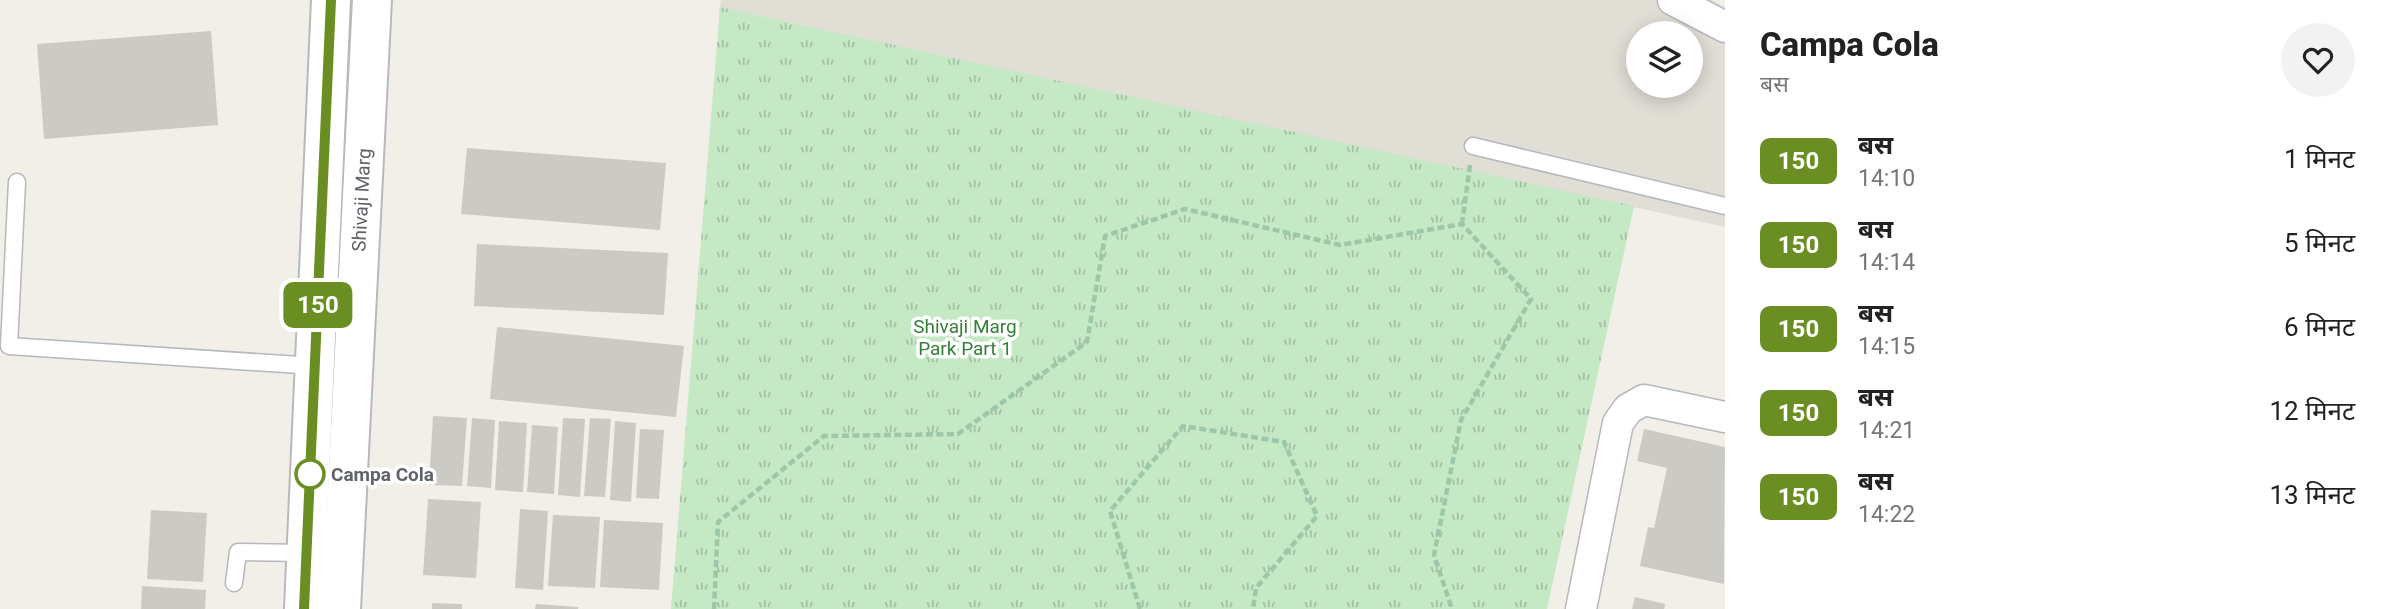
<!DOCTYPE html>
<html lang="hi">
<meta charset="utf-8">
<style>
body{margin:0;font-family:Roboto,"Noto Sans Devanagari",sans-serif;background:#f2f2f2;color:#222;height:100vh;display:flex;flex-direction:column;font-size:26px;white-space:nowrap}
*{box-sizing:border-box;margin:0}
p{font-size:23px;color:#767676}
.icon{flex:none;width:38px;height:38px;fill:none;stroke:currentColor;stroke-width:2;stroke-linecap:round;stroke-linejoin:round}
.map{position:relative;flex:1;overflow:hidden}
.sheet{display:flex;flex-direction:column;background:#fff;width:665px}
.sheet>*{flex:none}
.badge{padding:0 14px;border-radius:10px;font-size:24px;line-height:46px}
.fabs{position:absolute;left:1626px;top:21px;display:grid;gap:14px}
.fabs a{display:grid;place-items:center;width:77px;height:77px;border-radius:50%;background:#fff;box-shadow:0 4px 18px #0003;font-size:35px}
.map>.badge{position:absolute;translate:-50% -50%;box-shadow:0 0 0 4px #fff}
.round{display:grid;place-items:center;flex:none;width:74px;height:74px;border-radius:37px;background:#f2f2f2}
.head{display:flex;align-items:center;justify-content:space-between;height:119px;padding:0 35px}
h1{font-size:33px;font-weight:800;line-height:52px}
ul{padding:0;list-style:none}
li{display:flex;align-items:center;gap:21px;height:84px;padding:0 35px}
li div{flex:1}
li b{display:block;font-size:26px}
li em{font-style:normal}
li .badge{min-width:77px;font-weight:700;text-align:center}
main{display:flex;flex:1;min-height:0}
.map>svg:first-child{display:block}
</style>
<main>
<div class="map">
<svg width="1725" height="609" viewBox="0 0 1725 609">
<defs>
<pattern id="grass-tufts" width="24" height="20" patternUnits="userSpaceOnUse" patternTransform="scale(1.75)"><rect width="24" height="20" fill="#c5e8c5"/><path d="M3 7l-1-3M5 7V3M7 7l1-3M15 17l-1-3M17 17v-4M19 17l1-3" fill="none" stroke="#a3c0a4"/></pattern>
</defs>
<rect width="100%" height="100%" fill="#f1efe8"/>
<path fill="#e1ded6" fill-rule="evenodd" d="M 721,0 L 1712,0 L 1725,7 L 1725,227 L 720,7 ZM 1638,33 L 1690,33 L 1690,86 L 1638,86 Z"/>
<path fill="url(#grass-tufts)" d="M 720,7 L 1634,206 L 1547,609 L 671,609 Z"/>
<g fill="#cccac5">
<path d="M 211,31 L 218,125 L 44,139 L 37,44 Z"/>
<path d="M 467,148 L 666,163 L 660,230 L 461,214 Z"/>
<path d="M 477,244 L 668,253 L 664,315 L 474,306 Z"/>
<path d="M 497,327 L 684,346 L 676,417 L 490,399 Z"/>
<path d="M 433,416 L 467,418 L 462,486 L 429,485 Z"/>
<path d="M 472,418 L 495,420 L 491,488 L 467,486 Z"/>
<path d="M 563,418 L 585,419 L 580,497 L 558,495 Z"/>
<path d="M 590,418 L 611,419 L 605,497 L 584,496 Z"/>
<path d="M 499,421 L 527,423 L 523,492 L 495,490 Z"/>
<path d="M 615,421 L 636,423 L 631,502 L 610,500 Z"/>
<path d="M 532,425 L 558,427 L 554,494 L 527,492 Z"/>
<path d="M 640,429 L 664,430 L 659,499 L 636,498 Z"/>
<path d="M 1644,429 L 1725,447 L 1724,584 L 1640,566 L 1648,527 L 1654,528 L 1667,468 L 1637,461 Z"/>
<path d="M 428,499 L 481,502 L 476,578 L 423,575 Z"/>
<path d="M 520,509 L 548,511 L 543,590 L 515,588 Z"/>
<path d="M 151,510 L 207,513 L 203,582 L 147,579 Z"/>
<path d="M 553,515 L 600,517 L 595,588 L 548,586 Z"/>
<path d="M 604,520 L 663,523 L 659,590 L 600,587 Z"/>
<path d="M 142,586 L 206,590 L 205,609 L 141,609 Z"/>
<path d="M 1635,597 L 1665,604 L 1664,609 L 1632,609 Z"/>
<path d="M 432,603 L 462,604 L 462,609 L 432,609 Z"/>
<path d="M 536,604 L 578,607 L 578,609 L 535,609 Z"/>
</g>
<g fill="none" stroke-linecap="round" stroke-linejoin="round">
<defs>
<g id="service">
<path d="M 1473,146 L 1725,206"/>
<path d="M 17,182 L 9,346 L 315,366"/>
<path d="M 234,583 L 238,552 L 306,553"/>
</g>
<g id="minor">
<path d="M 1673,0 L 1725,27"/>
<path d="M 1581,609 L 1618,423 L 1628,409 L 1644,400 L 1725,417"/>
</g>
<g id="secondary">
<path d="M 304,609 L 331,0"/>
<path d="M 341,609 L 372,0"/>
</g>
</defs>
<use href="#service" stroke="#b5b8bc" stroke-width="19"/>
<use href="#minor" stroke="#b5b8bc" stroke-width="33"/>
<use href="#secondary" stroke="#b6babf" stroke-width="42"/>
<g stroke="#9cc7a9" stroke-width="4.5" stroke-dasharray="7 3.5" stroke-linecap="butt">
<path d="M 1462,224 L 1470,165"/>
<path d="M 714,609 L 718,522 L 824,436 L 958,434 L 1087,342 L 1105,236 L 1185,209 L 1340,245 L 1462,224 L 1531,299 L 1461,420 L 1434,555 L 1452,609"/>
<path d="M 1140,609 L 1110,511 L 1183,426 L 1284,442 L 1317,516 L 1256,588 L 1253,609"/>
</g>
<use href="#service" stroke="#fff" stroke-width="16"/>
<use href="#minor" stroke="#fff" stroke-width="30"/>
<use href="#secondary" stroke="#fff" stroke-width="38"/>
</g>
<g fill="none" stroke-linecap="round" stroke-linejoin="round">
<defs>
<path id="line" d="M 304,609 L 331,0"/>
</defs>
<use href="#line" stroke="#fff" stroke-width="16"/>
<use href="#line" stroke="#6b8e23" stroke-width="10"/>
</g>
<circle fill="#fff" stroke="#6b8e23" stroke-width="3.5" cx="310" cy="474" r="14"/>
<g text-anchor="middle" stroke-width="7" stroke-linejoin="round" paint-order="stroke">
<g font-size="19" fill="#5f6368" stroke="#fff">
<text transform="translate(361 200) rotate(-87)" y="7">Shivaji Marg</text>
</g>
<g font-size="19" fill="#348238" stroke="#fff">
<text x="965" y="333">Shivaji Marg<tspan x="965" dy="22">Park Part 1</tspan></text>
</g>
<g font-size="19" font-weight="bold" fill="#5f6368" stroke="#fff" text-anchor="start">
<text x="331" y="481">Campa Cola</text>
</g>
</g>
</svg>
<div class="fabs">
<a><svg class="icon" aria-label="layers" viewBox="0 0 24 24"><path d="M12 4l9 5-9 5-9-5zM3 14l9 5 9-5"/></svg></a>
</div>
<b class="badge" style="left:318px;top:305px;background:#6b8e23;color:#fff">150</b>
</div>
<section class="sheet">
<div class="head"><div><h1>Campa Cola</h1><p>बस</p></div><a class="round"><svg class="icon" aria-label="heart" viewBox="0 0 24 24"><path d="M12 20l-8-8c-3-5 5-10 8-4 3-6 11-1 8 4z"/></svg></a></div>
<ul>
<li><span class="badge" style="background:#6b8e23;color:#fff">150</span><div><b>बस</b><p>14:10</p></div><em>1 मिनट</em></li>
<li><span class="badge" style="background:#6b8e23;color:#fff">150</span><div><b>बस</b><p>14:14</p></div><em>5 मिनट</em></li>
<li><span class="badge" style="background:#6b8e23;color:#fff">150</span><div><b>बस</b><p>14:15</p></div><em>6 मिनट</em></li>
<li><span class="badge" style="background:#6b8e23;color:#fff">150</span><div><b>बस</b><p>14:21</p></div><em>12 मिनट</em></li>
<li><span class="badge" style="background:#6b8e23;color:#fff">150</span><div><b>बस</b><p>14:22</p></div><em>13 मिनट</em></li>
</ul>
</section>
</main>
